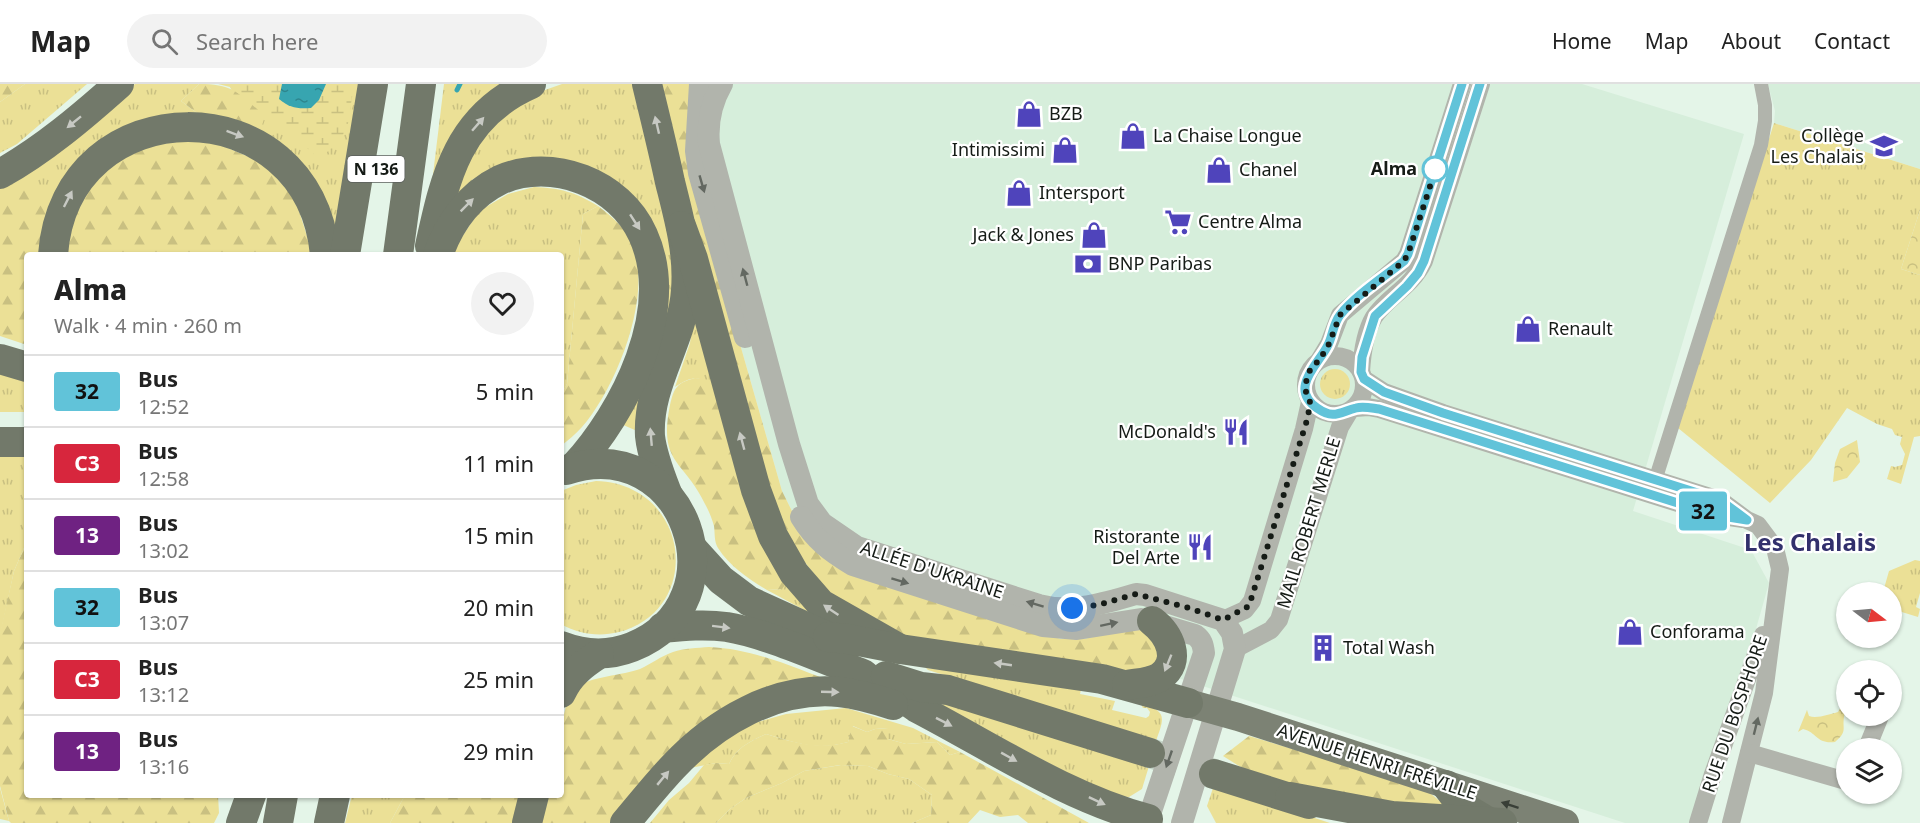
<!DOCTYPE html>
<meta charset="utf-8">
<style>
body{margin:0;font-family:"Noto Sans",sans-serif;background:#f2f2f2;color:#222;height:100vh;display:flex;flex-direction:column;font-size:22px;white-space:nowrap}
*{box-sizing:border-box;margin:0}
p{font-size:20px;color:#767676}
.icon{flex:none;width:33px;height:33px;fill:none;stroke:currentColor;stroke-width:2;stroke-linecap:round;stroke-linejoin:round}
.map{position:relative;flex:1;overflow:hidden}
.panel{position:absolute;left:24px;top:168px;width:540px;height:546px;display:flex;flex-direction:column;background:#fff;border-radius:6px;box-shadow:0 2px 4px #0004}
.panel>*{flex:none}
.badge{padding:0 12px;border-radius:4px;font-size:21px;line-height:39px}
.needle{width:39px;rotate:106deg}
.fabs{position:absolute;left:1836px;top:498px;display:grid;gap:12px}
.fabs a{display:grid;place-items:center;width:66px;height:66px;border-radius:50%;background:#fff;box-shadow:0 2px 4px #0004;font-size:30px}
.you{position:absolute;width:30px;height:30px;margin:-15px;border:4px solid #fff;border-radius:50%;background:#1a73e8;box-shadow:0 0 0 9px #1a73e833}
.map>.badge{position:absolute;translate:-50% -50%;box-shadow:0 0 0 3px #fff}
.round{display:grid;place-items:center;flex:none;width:63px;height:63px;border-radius:32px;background:#f2f2f2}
.headline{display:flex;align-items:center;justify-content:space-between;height:102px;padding:0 30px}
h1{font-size:28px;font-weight:800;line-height:45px}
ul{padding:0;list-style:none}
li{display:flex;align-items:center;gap:18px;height:72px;padding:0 30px;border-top:2px solid #e0e0e0}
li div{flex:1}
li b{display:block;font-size:22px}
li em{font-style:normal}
li .badge{min-width:66px;font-weight:700;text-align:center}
header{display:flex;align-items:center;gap:36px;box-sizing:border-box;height:84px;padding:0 30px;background:#fff;border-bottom:2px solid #e0e0e0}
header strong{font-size:28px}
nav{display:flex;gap:33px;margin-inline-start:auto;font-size:21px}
.search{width:420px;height:54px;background:#f2f2f2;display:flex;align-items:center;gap:15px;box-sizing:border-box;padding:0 21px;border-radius:33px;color:#767676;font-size:22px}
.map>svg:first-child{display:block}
</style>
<header>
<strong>Map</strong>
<div class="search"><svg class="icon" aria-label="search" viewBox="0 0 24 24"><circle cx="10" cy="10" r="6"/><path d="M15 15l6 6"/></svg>Search here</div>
<nav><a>Home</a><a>Map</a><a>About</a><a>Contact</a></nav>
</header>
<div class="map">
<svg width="1920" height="739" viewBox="0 0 1920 739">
<defs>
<pattern id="grass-tufts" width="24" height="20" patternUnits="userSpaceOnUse" patternTransform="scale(1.5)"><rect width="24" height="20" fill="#ebe096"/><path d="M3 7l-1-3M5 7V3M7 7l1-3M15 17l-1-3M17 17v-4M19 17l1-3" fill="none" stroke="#c9c081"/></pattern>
<pattern id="forest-firs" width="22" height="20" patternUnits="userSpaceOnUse" patternTransform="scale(1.5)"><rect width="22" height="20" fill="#ebe096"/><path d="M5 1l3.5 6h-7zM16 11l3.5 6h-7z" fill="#c9c081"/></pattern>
<pattern id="wetland-marsh" width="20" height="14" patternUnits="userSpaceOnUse" patternTransform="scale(1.5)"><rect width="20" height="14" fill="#ebe096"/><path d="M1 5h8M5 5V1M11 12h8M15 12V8" fill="none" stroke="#c9c081"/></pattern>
<pattern id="park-crowns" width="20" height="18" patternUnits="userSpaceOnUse" patternTransform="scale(1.5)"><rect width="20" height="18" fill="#ebe096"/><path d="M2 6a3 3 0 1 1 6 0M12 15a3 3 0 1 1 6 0" fill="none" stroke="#c9c081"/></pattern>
<pattern id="water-ripples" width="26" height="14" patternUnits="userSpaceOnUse" patternTransform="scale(1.5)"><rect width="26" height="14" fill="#37a5b0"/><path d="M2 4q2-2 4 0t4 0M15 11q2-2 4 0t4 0" fill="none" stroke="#2d868e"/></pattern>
</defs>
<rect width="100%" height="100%" fill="#e4f5e8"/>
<g fill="#d6eedb">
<path d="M 690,0 L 1582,0 L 1744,50 L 1633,427 L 1751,466 L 1769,499 L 1701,739 L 1625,739 L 1030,546 L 803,449 L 782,407 L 688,78 Z"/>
<path d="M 1768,0 L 1920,0 L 1920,85 L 1774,39 L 1775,27 Z"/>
</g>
<g fill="url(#grass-tufts)">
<path d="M 25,0 L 87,0 L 17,60 L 0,69 L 0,18 Z"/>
<path d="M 135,0 L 199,0 L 181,17 L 201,32 L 53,127 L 12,95 L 85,42 Z"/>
<path d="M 218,0 L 360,0 L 334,164 L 251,46 L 230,3 Z"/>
<path d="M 444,0 L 513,0 L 431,107 Z"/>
<path d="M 562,0 L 635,0 L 678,194 L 637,347 L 621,340 L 651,276 L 641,134 L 528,79 L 473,95 L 445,130 L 464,75 L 497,37 L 525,13 Z"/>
<path d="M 1774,39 L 1920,85 L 1920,126 L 1901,185 L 1920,191 L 1920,352 L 1914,353 L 1901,400 L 1887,395 L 1891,382 L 1895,383 L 1902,381 L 1905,370 L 1900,360 L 1902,353 L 1895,351 L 1892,345 L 1877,340 L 1847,324 L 1811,376 L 1770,419 L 1678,344 Z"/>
<path d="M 534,103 C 560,104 575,108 598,122 L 583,130 L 567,300 L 561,311 L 561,171 L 450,171 L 479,127 L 508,110 Z"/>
<path d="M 695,220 L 723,307 C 704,295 696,288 675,303 L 690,259 Z"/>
<circle cx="1335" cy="300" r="15"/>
<path d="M 0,287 L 27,295 L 27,328 L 0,328 Z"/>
<path d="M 27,371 L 27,457 L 14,487 L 0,552 L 0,373 Z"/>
<path d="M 596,397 C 690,400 705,525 619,548 C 599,553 578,550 561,540 L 561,407 L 576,401 Z"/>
<path d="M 1915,476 L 1920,477 L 1920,509 L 1916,523 L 1920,525 L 1918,533 L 1892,525 L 1892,508 L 1883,508 L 1889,487 Z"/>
<path d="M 783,492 L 803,512 L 808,528 L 767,506 L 782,505 Z"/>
<path d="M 926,584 L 1082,602 L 1080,610 L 1115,617 L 1112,626 L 1146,634 L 1149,632 L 1150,628 L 1147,624 L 1143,624 L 1141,620 C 1168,627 1164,634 1156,657 L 928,586 Z"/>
<path d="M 943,618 L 1149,682 L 1142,705 L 1129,713 L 1117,712 L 1088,700 L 945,624 L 942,620 Z"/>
<path d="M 846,624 L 913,644 L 960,668 L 950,671 L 937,658 L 906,660 L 888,655 L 888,644 L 875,645 L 867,648 L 853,642 L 848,658 C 817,667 796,659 766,650 C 750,657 736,664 729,680 L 716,679 L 685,685 L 733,645 L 786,630 Z"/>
<path d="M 841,681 L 868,682 L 888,690 L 909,695 L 932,711 L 931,731 L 912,739 L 716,739 L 730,725 L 746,714 L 782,699 L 804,687 Z"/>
<path d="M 1214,701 L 1330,739 L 1216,739 L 1207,722 Z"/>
<path d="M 0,702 L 0,704 L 9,737 L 0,735 Z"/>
<path d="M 352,711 L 405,711 L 390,739 L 345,739 Z"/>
</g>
<g fill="url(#forest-firs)">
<path d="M 0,0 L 25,0 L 0,18 Z"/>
<path d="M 199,0 C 235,0 239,10 265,32 L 262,41 L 251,46 L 201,32 L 181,17 Z"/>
<path d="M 658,0 L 690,0 L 688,78 L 782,407 L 803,449 L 1030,546 L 1061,555 L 1084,555 L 1132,544 L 1152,549 L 1160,575 L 1139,590 L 898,555 L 842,526 L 771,435 Z"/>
<path d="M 205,54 L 263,79 L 295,114 L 313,171 L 64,171 L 75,123 L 104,86 L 139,63 Z"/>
<path d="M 12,95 L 40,104 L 53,127 L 48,171 L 27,171 L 27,261 L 0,252 L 0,101 Z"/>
<path d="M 598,122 C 611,132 625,143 632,159 C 654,210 616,304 582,343 C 576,350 568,356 561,362 L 561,311 L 567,300 L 583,130 Z"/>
<path d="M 695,294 L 704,295 L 716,301 L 783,492 L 785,501 L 782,505 L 767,506 C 749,495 730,483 718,464 C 714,458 715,449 714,442 C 712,435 709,427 705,420 C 684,376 658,380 670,321 C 674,303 677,299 695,294 Z"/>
<path d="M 27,457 L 27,711 L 218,711 L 219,729 L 214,739 L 11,739 L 9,737 L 0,702 L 0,549 L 14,487 Z"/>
<path d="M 709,563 C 755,565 795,584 838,600 L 777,607 L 614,739 L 538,739 L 545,711 L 561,711 C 561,685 556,621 577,603 C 589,593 624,591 640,585 C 651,580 661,572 673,568 C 684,564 697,564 709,563 Z"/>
<path d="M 852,642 L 867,648 L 875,645 L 888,644 L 888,655 L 906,660 L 937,658 L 950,671 L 960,668 L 1089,739 L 1028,739 L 1018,731 L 1000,733 L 980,726 L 968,739 L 912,739 L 931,731 L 932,711 L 909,695 L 888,690 L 868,682 L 840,681 L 804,687 L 782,699 L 746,714 L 730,725 L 716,739 L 650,739 L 669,716 L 689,699 L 704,681 L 716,679 L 729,680 C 736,664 750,657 766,650 C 795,659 819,666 848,658 Z"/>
<path d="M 1249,652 L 1424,704 L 1454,729 L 1282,703 L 1239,682 L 1223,672 Z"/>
<path d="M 405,711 L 525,711 L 518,739 L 390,739 Z"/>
</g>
<path fill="url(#wetland-marsh)" d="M 231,0 L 354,0 L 347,46 L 320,76 C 292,49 261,27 230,3 Z"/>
<g fill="url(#park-crowns)">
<path d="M 1920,126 L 1920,191 L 1901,185 Z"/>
<path d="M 1857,356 L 1860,378 L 1847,394 L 1833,398 L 1835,379 L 1840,365 Z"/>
<path d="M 1838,619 L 1846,622 C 1846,626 1844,629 1844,633 C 1842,645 1848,647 1835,658 C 1816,660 1818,649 1803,645 L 1798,648 L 1807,626 L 1809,632 C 1817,635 1830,630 1838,628 L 1841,623 Z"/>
</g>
<path fill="url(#water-ripples)" d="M 282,0 L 326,0 L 319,16 L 311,24 C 297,25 290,24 279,15 Z"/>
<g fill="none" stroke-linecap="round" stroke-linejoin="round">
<path stroke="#37a5b0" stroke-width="5" d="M 457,6 L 460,0"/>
<path stroke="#c5d4c8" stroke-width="30" stroke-dasharray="30 15" stroke-linecap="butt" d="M 1150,669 L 1214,690"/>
<path stroke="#b1b4ac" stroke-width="14" d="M 1653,403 L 1761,61 L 1765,37 L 1765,21 L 1761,0"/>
<g stroke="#b1b4ac" stroke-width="18">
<circle cx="1335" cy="301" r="29"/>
<path d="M 1320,275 L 1329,260 L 1340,231 L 1404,177 L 1408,170 L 1462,0"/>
<path d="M 1361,288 C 1362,271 1365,248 1374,233 C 1388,212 1411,204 1424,177 L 1481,0"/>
<path d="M 1364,295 L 1384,308 L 1443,329 L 1720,416 L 1747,436 L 1758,441 L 1775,464 L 1780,485 L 1764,609 L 1731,739"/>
<path d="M 1355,324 L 1368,323 L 1379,325 L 1716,431 L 1743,435"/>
<path d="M 1223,536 L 1245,526 L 1252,517 L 1304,345 L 1310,318"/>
<path d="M 1235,565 L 1271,546 L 1279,536 L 1340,343 L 1349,328"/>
<path d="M 1867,664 L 1880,632"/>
<path d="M 1749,669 L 1846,697"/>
<path d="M 1698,739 L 1713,690 L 1763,551"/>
</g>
<g stroke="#b1b4ac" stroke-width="22">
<path d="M 700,0 L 696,67 L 699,89 L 745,253"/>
<path d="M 722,0 C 711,19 707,38 709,60 L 789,360 L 808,420 L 822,439 L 857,463 L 1039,521 C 1072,530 1104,519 1136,510 L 1145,511 L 1223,536 L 1232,549 L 1235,565 L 1182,739"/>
<path d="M 801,433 C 815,456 830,467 853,481 L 1043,542 L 1077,545 L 1141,535 L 1195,551 C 1202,556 1203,561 1204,569 L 1147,739"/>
</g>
<path stroke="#7c8274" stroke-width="28" d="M 1188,619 L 1238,633 L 1565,739"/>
<g stroke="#72796a" stroke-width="30">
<path d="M 647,0 C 655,33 663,65 670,98 C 679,134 689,169 686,206 C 683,257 647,300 650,352 C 652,371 660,391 667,409"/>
<path d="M 0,90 C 43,66 82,33 119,0"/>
<path d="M 681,142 L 693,175 L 756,406 L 773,452 L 794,489 L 821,520 L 900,565"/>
<path d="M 430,162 C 445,93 458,32 531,0"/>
<path d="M 53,171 C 65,1 310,0 325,171"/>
<path d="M 345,171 L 373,0"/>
<path d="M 398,171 L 421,0"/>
<path d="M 438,171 C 449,140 469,111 500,96 C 552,73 620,99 643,151 C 677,226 625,328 574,383"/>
<path d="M 0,275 L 27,283"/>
<path d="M 0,358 L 27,358"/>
<path d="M 692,464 L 721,496 L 749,517 L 828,553 L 846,564"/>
<path d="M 662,544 C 684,542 705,540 727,543 C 769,550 822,575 863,590 C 879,605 900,610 917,624 C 992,663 1066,713 1148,735"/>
<path d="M 828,553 L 848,555 L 900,565 L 1102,595 L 1188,619"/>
<path d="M 561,562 C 584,571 609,572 632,563 C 745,518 685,346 566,386"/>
<path d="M 886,592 L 921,603 L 948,606 L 1150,669"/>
<path d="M 1127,601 C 1138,599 1150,599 1160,593 C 1183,577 1169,550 1152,537"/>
<path d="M 561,609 C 569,591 582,581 599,570"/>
<path d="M 1214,690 L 1309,720"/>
<path d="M 1446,701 L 1462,722 L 1487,737"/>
<path d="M 1290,713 L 1392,732 L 1502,739"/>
<path d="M 241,739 L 251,711"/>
<path d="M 278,739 L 283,711"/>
<path d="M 329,739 L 335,711"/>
<path d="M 527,739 L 534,711"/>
<path d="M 625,739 C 641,720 656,701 673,683 C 715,638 776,602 839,608 C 858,610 875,615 893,621"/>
</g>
</g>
<defs><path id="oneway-solid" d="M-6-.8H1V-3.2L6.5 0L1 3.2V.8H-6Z" transform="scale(1.5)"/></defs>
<g fill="#c7c9c3">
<use href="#oneway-solid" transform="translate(74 38) rotate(141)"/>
<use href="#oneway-solid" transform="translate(478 40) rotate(-49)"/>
<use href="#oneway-solid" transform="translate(657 41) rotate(-103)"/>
<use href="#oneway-solid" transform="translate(235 50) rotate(20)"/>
<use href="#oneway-solid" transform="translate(68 115) rotate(-63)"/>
<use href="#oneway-solid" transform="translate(467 121) rotate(-45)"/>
<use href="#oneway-solid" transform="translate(635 138) rotate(57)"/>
<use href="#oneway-solid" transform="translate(651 353) rotate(-95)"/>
<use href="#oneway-solid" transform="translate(742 357) rotate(-105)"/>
<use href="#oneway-solid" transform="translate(831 526) rotate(-146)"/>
<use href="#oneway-solid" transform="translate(721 543) rotate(7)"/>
<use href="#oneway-solid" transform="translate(1168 579) rotate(112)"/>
<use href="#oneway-solid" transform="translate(1003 580) rotate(-172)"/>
<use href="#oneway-solid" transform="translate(830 608) rotate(2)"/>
<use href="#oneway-solid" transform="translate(944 638) rotate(27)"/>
<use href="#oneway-solid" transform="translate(1009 673) rotate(29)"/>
<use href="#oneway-solid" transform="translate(663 694) rotate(-50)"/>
<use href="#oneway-solid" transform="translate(1097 717) rotate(25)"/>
</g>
<g fill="#636861">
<use href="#oneway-solid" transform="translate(702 100) rotate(74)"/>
<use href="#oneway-solid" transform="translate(745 193) rotate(-105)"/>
<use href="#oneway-solid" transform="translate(900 497) rotate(17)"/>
<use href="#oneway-solid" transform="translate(1035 520) rotate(-163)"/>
<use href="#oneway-solid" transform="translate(1109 540) rotate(-12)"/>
<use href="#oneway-solid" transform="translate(1756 642) rotate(-76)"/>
<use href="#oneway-solid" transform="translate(1169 675) rotate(109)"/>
</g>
<use fill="#393f37" href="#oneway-solid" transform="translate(1510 721) rotate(-162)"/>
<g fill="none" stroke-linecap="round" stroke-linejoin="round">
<defs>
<path id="line" d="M 1462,0 L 1408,170 L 1404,177 C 1384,193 1356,211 1340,231 C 1333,240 1333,251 1328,261 C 1319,280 1288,304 1317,324 C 1334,336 1340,328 1356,324 C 1363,322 1371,324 1379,325 L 1716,431 L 1747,436 L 1720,416 L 1443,329 L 1384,308 L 1364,295 L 1361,288 L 1362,273 L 1375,232 L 1407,202 L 1418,189 L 1424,177 L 1480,0"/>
</defs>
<use href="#line" stroke="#fff" stroke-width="14"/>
<use href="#line" stroke="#61c3d9" stroke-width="9"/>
<path stroke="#151b16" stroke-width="6" stroke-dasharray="0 10.8" d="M 1072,524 L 1098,521 L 1136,510 L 1189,524 L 1223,536 L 1249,522 L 1308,333 L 1310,318 L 1306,309 L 1306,298 L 1310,286 L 1320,275 L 1329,260 L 1340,231 L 1404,177 L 1408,170 L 1436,84 L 1435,85"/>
</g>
<defs>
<symbol id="shop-bare" viewBox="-9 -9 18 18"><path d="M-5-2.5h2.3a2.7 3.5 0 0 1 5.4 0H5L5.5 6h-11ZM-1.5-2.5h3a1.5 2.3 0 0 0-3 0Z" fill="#4f44bb" stroke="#fff" stroke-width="2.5" paint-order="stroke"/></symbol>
<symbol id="school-bare" viewBox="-9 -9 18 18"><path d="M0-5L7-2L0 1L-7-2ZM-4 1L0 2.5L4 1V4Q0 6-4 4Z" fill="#4f44bb" stroke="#fff" stroke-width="2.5" paint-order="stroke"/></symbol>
<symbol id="supermarket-bare" viewBox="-9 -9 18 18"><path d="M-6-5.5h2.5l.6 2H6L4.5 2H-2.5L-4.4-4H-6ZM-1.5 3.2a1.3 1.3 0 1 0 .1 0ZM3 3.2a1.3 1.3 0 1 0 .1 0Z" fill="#4f44bb" stroke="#fff" stroke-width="2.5" paint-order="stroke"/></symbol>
<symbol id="bank-bare" viewBox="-9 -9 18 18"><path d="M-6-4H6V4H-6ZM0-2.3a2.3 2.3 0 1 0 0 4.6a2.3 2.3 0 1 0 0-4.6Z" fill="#4f44bb" stroke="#fff" stroke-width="2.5" paint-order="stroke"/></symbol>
<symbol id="restaurant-bare" viewBox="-9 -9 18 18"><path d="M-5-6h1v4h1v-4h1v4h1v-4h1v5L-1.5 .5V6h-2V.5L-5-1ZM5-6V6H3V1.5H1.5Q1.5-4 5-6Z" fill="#4f44bb" stroke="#fff" stroke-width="2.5" paint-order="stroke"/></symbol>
<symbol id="building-bare" viewBox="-9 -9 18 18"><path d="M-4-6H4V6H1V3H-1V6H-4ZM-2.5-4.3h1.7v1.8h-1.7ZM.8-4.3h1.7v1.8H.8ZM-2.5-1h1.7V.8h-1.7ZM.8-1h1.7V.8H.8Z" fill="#4f44bb" stroke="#fff" stroke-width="2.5" paint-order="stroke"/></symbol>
</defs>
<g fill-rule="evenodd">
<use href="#shop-bare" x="1010" y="11" width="38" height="38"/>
<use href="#shop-bare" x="1114" y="33" width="38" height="38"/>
<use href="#school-bare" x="1865" y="43" width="38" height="38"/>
<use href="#shop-bare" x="1046" y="47" width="38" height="38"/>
<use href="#shop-bare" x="1200" y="67" width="38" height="38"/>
<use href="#shop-bare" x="1000" y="90" width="38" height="38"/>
<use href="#supermarket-bare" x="1159" y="119" width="38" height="38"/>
<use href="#shop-bare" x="1075" y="132" width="38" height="38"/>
<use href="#bank-bare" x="1069" y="161" width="38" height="38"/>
<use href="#shop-bare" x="1509" y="226" width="38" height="38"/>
<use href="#restaurant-bare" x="1217" y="329" width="38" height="38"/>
<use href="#restaurant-bare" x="1181" y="444" width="38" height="38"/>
<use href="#shop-bare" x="1611" y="529" width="38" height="38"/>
<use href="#building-bare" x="1304" y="545" width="38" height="38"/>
</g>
<circle fill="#fff" stroke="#61c3d9" stroke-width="3" cx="1435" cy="85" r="12"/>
<g text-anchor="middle" stroke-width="4.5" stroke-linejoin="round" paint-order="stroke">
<rect fill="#fff" stroke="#5b5f5c" stroke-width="1.5" x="347.5" y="72" width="57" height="26" rx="4.5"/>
<g font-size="16" font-weight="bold" fill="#151b16">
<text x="376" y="91">N 136</text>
</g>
<g font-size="18" fill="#151b16" stroke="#fff" text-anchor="start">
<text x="1049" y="36">BZB</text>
<text x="1153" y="58">La Chaise Longue</text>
<text x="1864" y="58" text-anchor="end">Collège<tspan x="1864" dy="21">Les Chalais</tspan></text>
<text x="1045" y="72" text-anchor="end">Intimissimi</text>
<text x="1239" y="92">Chanel</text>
<text x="1039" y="115">Intersport</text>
<text x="1198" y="144">Centre Alma</text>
<text x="1074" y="157" text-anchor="end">Jack &amp; Jones</text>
<text x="1108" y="186">BNP Paribas</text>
<text x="1548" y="251">Renault</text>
<text x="1216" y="354" text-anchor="end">McDonald's</text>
<text x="1180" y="459" text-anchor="end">Ristorante<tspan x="1180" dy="21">Del Arte</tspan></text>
<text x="1650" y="554">Conforama</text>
<text x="1343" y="570">Total Wash</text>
</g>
<g font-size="18" font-weight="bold" fill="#151b16" stroke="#fff" text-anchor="end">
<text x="1417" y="91">Alma</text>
</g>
<g font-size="18" fill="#151b16" stroke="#fff">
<text transform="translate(1309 439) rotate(-73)" y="6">MAIL ROBERT MERLE</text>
<text transform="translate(932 486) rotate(18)" y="6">ALLÉE D'UKRAINE</text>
<text transform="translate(1735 630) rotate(-71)" y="6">RUE DU BOSPHORE</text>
<text transform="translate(1377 678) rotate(18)" y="6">AVENUE HENRI FRÉVILLE</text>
</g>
<g font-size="24" font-weight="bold" fill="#32306c" stroke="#fff">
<text x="1810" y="467">Les Chalais</text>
</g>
</g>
</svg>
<div class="fabs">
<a><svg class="needle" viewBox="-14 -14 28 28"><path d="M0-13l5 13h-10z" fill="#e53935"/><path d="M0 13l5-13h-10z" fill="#767676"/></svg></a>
<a><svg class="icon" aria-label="locate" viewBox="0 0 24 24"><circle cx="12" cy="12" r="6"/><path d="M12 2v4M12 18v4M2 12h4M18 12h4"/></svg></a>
<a><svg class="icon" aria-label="layers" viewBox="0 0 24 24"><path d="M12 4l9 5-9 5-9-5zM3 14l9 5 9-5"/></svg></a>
</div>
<div class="you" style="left:1072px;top:524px"></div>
<b class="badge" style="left:1703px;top:427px;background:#61c3d9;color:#111">32</b>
<section class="panel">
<div class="headline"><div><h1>Alma</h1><p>Walk · 4 min · 260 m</p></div><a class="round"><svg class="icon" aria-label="heart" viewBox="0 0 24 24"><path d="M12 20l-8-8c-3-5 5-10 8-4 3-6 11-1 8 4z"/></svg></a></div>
<ul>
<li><span class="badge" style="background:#61c3d9;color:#111">32</span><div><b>Bus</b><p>12:52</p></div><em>5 min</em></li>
<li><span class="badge" style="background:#d7263d;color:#fff">C3</span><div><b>Bus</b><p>12:58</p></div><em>11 min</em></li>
<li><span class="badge" style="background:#6f2282;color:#fff">13</span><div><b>Bus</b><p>13:02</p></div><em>15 min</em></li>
<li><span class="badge" style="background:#61c3d9;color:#111">32</span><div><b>Bus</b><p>13:07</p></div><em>20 min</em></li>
<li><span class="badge" style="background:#d7263d;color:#fff">C3</span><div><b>Bus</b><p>13:12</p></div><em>25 min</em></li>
<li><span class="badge" style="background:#6f2282;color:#fff">13</span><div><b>Bus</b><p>13:16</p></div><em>29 min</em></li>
</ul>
</section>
</div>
